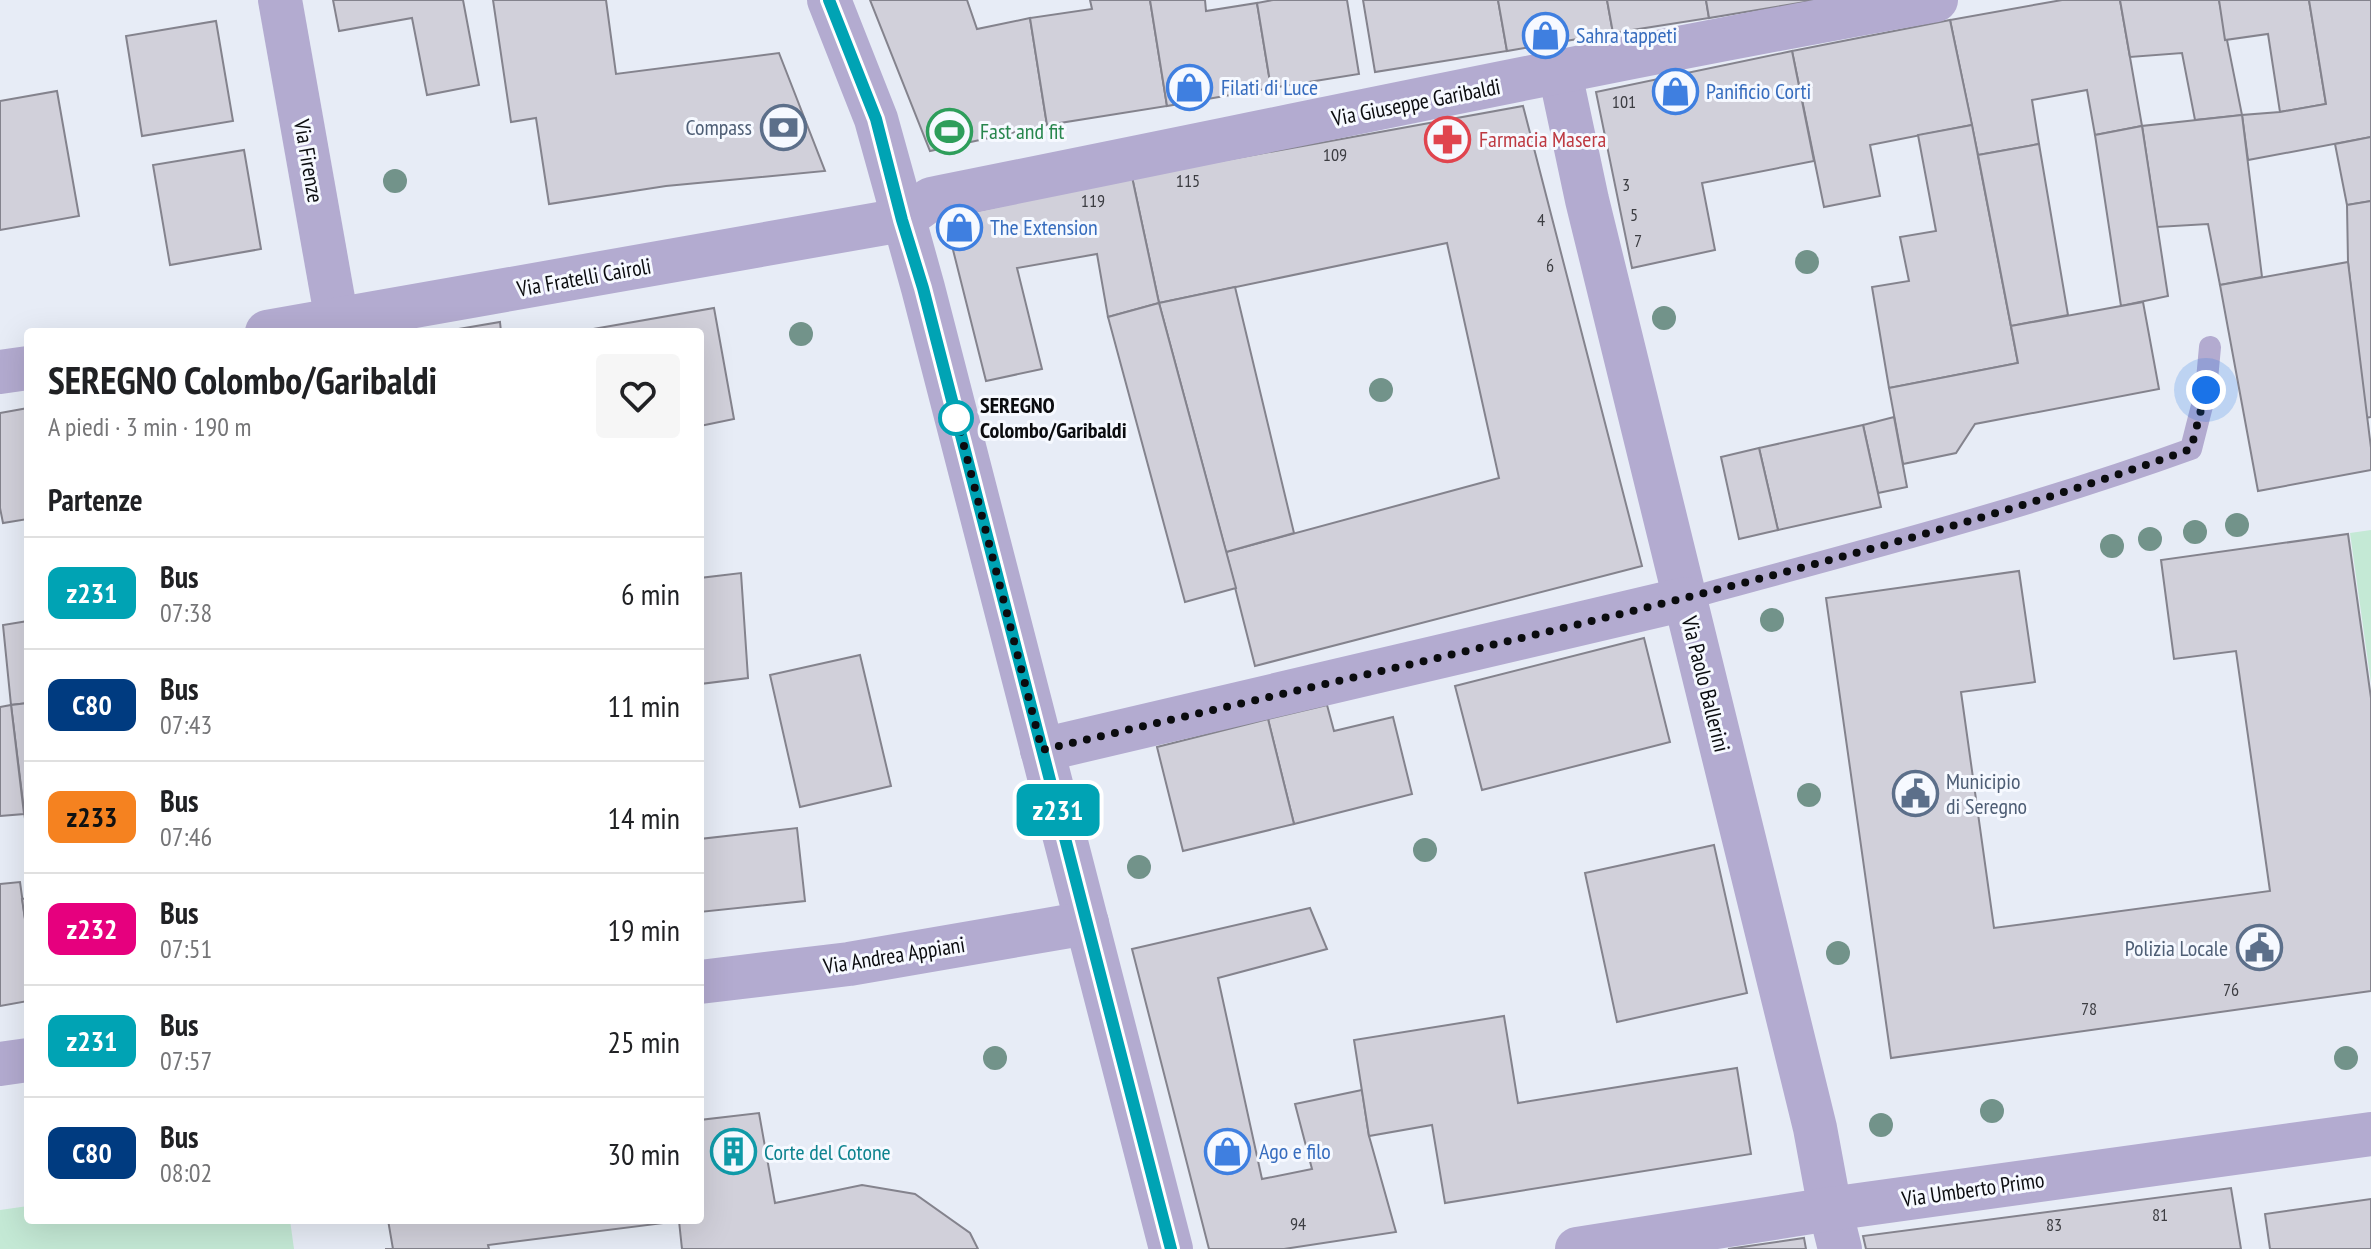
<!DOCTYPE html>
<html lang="it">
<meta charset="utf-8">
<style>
body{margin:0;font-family:"PT Sans Narrow",sans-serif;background:#f6f6f6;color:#202124;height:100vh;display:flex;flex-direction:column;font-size:30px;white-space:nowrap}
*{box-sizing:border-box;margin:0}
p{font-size:26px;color:#757577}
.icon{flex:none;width:44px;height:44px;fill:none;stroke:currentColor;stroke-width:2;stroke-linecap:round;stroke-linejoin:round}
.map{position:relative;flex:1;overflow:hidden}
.panel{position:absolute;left:24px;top:328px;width:680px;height:896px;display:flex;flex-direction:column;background:#fff;border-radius:8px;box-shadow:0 8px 32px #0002}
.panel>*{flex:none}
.badge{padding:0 16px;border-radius:12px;font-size:28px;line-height:52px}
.you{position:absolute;width:40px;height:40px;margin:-20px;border:6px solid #fff;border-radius:50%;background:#1a73e8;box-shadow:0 0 0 12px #1a73e833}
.map>.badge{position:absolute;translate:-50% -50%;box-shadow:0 0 0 4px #fff}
h2{padding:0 24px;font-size:30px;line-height:72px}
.round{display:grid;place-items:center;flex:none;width:84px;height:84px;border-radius:8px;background:#f6f6f6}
.overview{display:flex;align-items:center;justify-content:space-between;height:136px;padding:0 24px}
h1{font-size:38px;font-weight:700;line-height:60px}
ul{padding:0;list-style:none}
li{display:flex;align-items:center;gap:24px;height:112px;padding:0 24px;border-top:2px solid #e0e0e0}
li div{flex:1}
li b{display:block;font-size:30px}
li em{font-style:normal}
li .badge{min-width:88px;font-weight:700;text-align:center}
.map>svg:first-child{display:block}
</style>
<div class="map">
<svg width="2371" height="1249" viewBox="0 0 2371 1249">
<rect width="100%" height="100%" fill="#e7ecf6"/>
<g fill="#c4e9d5">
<path d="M 2371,530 L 2371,683 L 2350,533 Z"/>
<path d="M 28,1206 L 28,1220 L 290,1220 L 294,1249 L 0,1249 L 0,1210 Z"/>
</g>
<g fill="#d1d0da" stroke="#84838d" stroke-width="2">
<path d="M 333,0 L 463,0 L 479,85 L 427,95 L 412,18 L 339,31 Z"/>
<path d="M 493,0 L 606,0 L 616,74 L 779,53 L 825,171 L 666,186 L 549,204 L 536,118 L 511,122 Z"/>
<path d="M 870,0 L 967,0 L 977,29 L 1030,18 L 1047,125 L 930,151 Z"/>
<path d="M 1090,0 L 1150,0 L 1167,106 L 1047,125 L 1030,18 L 1092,9 Z"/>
<path d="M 1150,0 L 1205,0 L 1206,11 L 1257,3 L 1271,88 L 1167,106 Z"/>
<path d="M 1273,0 L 1347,0 L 1359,74 L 1271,88 L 1257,3 Z"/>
<path d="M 1363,0 L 1498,0 L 1507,51 L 1375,72 Z"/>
<path d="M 1498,0 L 1607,0 L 1613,33 L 1507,51 Z"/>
<path d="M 1607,0 L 1706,0 L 1709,18 L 1613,33 Z"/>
<path d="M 1706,0 L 1817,0 L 1709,18 Z"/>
<path d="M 2062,0 L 2120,0 L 2142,126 L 2095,135 L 2087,90 L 2032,100 L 2039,144 L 1978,155 L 1950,20 Z"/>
<path d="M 2120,0 L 2219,0 L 2242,115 L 2195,120 L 2182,53 L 2130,57 Z"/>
<path d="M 2219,0 L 2309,0 L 2326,104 L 2280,112 L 2268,34 L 2225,40 Z"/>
<path d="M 2309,0 L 2371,0 L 2371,137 L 2248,160 L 2242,115 L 2280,112 L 2326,104 Z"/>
<path d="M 1950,20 L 1972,125 L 1870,145 L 1880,196 L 1824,207 L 1792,51 Z"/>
<path d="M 216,21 L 233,121 L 142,136 L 126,36 Z"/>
<path d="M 1792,51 L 1814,161 L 1702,183 L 1715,250 L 1632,268 L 1596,92 Z"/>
<path d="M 57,91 L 79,216 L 0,230 L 0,101 Z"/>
<path d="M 1523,106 L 1642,566 L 1255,666 L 1226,552 L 1499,478 L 1447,243 L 1159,303 L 1132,177 Z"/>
<path d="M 2242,115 L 2262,277 L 2220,285 L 2208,224 L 2157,227 L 2142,126 Z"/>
<path d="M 1972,125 L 2018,363 L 1889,388 L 1872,287 L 1909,281 L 1900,237 L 1936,231 L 1918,135 Z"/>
<path d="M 2142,126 L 2168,296 L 2121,306 L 2095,135 Z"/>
<path d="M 2371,137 L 2371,201 L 2347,205 L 2335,144 Z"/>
<path d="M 2039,144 L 2068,315 L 2011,326 L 1978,155 Z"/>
<path d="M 244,150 L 261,249 L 170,265 L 153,165 Z"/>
<path d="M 1132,177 L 1159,303 L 1108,317 L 1097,254 L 1017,268 L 1042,369 L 986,381 L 945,218 Z"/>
<path d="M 2371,201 L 2371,417 L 2365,418 L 2348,262 L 2347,205 Z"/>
<path d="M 2348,262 L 2371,448 L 2371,470 L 2258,491 L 2220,285 Z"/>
<path d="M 1235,287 L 1294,533 L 1226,552 L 1159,303 Z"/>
<path d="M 2143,302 L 2159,389 L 1975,424 L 1956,453 L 1903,464 L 1889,388 L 2018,363 L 2011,326 Z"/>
<path d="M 1159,303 L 1236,588 L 1185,602 L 1108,317 Z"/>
<path d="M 714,308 L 734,419 L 700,426 L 700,332 L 576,332 Z"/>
<path d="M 500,322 L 501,332 L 441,332 Z"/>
<path d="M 28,408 L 28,519 L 3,523 L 0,508 L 0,413 Z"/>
<path d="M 1894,417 L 1907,487 L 1878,493 L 1863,425 Z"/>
<path d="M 1863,425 L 1881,507 L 1778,530 L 1759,448 Z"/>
<path d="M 1759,448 L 1778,530 L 1739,539 L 1721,457 Z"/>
<path d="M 2348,534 L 2371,698 L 2371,991 L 1891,1058 L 1826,598 L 2019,571 L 2035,682 L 1961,692 L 1994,928 L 2270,891 L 2236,651 L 2174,659 L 2161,560 Z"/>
<path d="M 741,573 L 748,678 L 700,684 L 700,578 Z"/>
<path d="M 28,621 L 28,703 L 11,705 L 3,625 Z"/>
<path d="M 1644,638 L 1670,742 L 1482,790 L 1455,686 Z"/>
<path d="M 860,655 L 891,786 L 800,807 L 770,675 Z"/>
<path d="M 28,703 L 28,834 L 27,835 L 11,705 Z"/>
<path d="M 11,705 L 24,814 L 0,816 L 0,707 Z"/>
<path d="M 1327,705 L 1334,731 L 1393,717 L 1412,794 L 1294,824 L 1268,719 Z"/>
<path d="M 1268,719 L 1294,824 L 1183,851 L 1157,747 Z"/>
<path d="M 797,828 L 805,901 L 700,912 L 700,839 Z"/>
<path d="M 1714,845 L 1747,993 L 1617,1022 L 1585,873 Z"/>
<path d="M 20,882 L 28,940 L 28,1001 L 0,1006 L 0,884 Z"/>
<path d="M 28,898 L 28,940 L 22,899 Z"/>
<path d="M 1310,908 L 1327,949 L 1218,978 L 1262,1179 L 1312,1169 L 1295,1104 L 1362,1090 L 1369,1136 L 1396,1232 L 1284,1249 L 1209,1249 L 1132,949 Z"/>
<path d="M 1504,1016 L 1518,1103 L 1737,1068 L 1751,1154 L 1445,1203 L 1432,1125 L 1369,1136 L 1354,1040 Z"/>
<path d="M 759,1113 L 775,1203 L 862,1185 L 915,1194 L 970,1233 L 978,1249 L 682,1249 L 679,1221 L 488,1245 L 489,1249 L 385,1249 L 393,1249 L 388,1220 L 700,1220 L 700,1120 Z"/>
<path d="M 2231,1188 L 2241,1249 L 1866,1249 L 1863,1236 Z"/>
<path d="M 2371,1199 L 2371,1249 L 2270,1249 L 2265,1214 Z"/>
<path d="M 1804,1238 L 1806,1249 L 1728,1249 Z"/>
</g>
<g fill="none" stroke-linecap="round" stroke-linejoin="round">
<path stroke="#b3abd0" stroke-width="22" d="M 1685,599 C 1855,553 2025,509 2191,449 L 2206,390 L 2210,347"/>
<g stroke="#b3abd0" stroke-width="44">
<path d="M 280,0 L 337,321"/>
<path d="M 829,0 L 876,119 L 923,288 L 1171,1249"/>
<path d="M 1560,73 L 1587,200 L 1815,1128 L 1830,1209 L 1840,1249"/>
<path d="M 267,332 L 902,220 L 931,199 C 1266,132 1600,60 1936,0"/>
<path d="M 0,372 L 28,368"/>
<path d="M 1042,750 L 1685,599"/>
<path d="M 700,982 L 849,964 L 1087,923"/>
<path d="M 0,1064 L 28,1060"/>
<path d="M 1577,1249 L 1830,1209 L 2371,1134"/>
</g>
</g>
<g fill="#72938a">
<circle cx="395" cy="181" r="12"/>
<circle cx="1807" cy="262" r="12"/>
<circle cx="1664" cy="318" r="12"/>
<circle cx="801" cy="334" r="12"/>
<circle cx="1381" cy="390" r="12"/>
<circle cx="2237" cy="525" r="12"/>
<circle cx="2195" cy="532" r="12"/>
<circle cx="2150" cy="539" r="12"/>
<circle cx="2112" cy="546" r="12"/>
<circle cx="1772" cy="620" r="12"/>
<circle cx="1809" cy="795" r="12"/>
<circle cx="1425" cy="850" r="12"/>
<circle cx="1139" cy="867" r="12"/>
<circle cx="1838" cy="953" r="12"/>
<circle cx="995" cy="1058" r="12"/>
<circle cx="2346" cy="1058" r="12"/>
<circle cx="1992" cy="1111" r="12"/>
<circle cx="1881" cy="1125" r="12"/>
</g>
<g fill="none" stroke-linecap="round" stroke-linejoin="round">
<defs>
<path id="line" d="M 829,0 L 876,119 L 902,220 L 923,288 L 1171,1249"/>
</defs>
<use href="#line" stroke="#fff" stroke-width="18"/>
<use href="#line" stroke="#00a3b4" stroke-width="12"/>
<path stroke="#0b0c0f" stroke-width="8" stroke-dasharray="0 14.4" d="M 956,418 L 955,411 L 1042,750 C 1296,690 1552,634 1804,567 C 1935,532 2064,495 2191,449 L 2206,390"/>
</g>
<defs>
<symbol id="shop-ring" viewBox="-11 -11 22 22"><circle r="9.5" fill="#f6f9ff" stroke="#3f7fe0" stroke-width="1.5"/><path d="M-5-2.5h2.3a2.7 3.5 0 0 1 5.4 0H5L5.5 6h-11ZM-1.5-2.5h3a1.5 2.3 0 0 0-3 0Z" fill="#3f7fe0"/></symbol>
<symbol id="bank-ring" viewBox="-11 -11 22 22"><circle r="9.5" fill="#f6f9ff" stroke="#5c6f8a" stroke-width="1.5"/><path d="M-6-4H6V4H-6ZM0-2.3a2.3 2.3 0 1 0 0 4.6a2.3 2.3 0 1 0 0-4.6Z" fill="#5c6f8a"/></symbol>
<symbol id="stadium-ring" viewBox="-11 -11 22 22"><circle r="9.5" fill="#f6f9ff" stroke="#2e9e5b" stroke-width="1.5"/><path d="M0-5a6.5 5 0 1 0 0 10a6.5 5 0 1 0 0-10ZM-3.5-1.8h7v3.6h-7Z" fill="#2e9e5b"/></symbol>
<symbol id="pharmacy-ring" viewBox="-11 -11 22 22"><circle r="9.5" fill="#f6f9ff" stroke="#e0444e" stroke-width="1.5"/><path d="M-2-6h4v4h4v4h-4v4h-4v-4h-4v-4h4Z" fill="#e0444e"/></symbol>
<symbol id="civic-ring" viewBox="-11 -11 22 22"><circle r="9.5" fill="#f6f9ff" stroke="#5c6f8a" stroke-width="1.5"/><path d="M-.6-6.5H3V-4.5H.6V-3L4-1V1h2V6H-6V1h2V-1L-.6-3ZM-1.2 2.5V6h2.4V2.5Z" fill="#5c6f8a"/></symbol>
<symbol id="building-ring" viewBox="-11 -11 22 22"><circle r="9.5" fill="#f6f9ff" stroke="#0f9aa8" stroke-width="1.5"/><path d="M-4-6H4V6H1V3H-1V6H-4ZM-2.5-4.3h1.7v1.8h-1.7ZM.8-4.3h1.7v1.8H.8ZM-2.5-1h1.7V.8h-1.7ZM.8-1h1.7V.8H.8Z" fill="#0f9aa8"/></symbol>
</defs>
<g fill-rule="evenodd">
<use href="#shop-ring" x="1520" y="10" width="51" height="51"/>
<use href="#shop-ring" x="1164" y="62" width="51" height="51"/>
<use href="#shop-ring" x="1650" y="66" width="51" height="51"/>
<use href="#bank-ring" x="758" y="102" width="51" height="51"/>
<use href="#stadium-ring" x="924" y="106" width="51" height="51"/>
<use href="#pharmacy-ring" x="1422" y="114" width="51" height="51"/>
<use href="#shop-ring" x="934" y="202" width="51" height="51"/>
<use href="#civic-ring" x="1890" y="768" width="51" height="51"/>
<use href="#civic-ring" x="2234" y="922" width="51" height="51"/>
<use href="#shop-ring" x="1202" y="1126" width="51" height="51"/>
<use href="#building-ring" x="708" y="1126" width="51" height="51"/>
</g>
<circle fill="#fff" stroke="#00a3b4" stroke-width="4" cx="956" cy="418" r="16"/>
<g text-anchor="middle" stroke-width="6" stroke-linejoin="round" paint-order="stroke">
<g font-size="18" fill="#3c3d42">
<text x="1624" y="108">101</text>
<text x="1335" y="161">109</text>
<text x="1188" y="187">115</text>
<text x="1626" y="191">3</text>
<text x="1093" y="207">119</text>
<text x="1634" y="221">5</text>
<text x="1541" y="226">4</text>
<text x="1638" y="247">7</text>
<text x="1550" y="272">6</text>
<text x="2231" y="996">76</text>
<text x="2089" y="1015">78</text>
<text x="2160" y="1221">81</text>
<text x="1298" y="1230">94</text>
<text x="2054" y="1231">83</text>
</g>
<g font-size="22" fill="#366cbe" stroke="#f6f9ff" text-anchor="start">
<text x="1576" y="43">Sahra tappeti</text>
<text x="1221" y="95">Filati di Luce</text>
<text x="1706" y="99">Panificio Corti</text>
<text x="990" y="235">The Extension</text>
<text x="1259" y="1159">Ago e filo</text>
</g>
<g font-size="22" fill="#0b0c0f" stroke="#f6f9ff">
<text transform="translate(1416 102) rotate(-11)" y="8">Via Giuseppe Garibaldi</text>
<text transform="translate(309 161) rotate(80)" y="8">Via Firenze</text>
<text transform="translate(584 277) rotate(-10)" y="8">Via Fratelli Cairoli</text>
<text transform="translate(1706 684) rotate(76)" y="8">Via Paolo Ballerini</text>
<text transform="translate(894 955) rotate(-9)" y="8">Via Andrea Appiani</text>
<text transform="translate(1973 1189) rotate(-8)" y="8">Via Umberto Primo</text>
</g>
<g font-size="22" fill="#4e5e75" stroke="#f6f9ff" text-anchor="end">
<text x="752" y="135">Compass</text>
<text x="1946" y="789" text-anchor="start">Municipio<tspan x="1946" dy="25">di Seregno</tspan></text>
<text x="2228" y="956">Polizia Locale</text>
</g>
<g font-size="22" fill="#27864d" stroke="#f6f9ff" text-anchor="start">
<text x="980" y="139">Fast and fit</text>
</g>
<g font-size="22" fill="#be3a42" stroke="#f6f9ff" text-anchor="start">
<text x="1479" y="147">Farmacia Masera</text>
</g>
<g font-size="22" font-weight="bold" fill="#0b0c0f" stroke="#f6f9ff" text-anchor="start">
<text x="980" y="413">SEREGNO<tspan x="980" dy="25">Colombo/Garibaldi</tspan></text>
</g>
<g font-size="22" fill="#0d838f" stroke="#f6f9ff" text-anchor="start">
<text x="764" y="1160">Corte del Cotone</text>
</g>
</g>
</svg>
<div class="you" style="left:2206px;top:390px"></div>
<b class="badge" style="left:1058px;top:810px;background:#00a3b4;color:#fff">z231</b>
<section class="panel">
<div class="overview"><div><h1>SEREGNO Colombo/Garibaldi</h1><p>A piedi · 3 min · 190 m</p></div><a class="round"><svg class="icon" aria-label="heart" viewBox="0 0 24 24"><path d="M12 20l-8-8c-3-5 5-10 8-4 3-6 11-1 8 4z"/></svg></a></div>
<h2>Partenze</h2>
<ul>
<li><span class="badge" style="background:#00a3b4;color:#fff">z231</span><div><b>Bus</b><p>07:38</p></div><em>6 min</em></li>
<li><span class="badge" style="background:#003b80;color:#fff">C80</span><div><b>Bus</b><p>07:43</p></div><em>11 min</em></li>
<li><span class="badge" style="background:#f58220;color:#111">z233</span><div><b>Bus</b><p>07:46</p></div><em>14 min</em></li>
<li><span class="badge" style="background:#e6007e;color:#fff">z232</span><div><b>Bus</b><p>07:51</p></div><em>19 min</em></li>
<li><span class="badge" style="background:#00a3b4;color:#fff">z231</span><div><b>Bus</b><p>07:57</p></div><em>25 min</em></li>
<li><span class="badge" style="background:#003b80;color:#fff">C80</span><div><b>Bus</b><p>08:02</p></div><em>30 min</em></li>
</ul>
</section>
</div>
